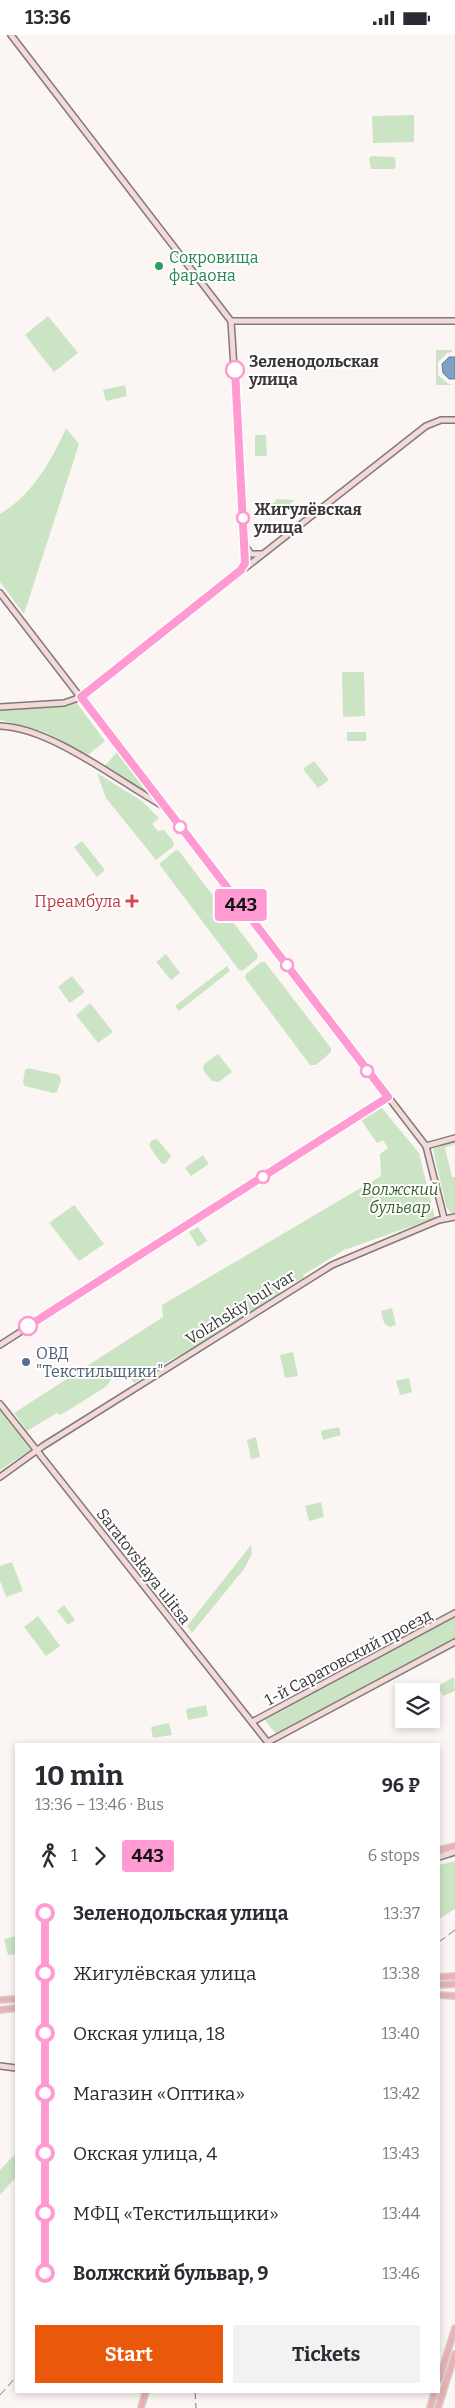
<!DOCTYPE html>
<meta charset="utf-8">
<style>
body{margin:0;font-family:Bitter,serif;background:#f2f2f3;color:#2b2b33;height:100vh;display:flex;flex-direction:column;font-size:19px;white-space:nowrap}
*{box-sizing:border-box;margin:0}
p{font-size:16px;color:#7c7c81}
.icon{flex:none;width:28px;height:28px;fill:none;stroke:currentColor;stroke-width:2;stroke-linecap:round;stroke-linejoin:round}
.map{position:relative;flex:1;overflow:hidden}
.panel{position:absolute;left:15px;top:1708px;width:425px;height:650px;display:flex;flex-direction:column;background:#fff;border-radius:0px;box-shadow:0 2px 8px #0003}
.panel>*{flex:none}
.badge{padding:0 10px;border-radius:4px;font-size:18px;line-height:32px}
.fabs{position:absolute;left:395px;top:1648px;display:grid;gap:10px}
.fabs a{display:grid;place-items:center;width:45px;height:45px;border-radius:0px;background:#fff;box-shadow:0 2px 8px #0003;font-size:25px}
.map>.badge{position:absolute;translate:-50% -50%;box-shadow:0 0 0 2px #fff}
.legs{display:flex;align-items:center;gap:8px;height:55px;padding:0 20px;font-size:16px}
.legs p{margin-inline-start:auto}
.headline{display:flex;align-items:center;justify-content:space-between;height:85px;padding:0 20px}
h1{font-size:28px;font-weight:700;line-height:38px}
.primary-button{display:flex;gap:10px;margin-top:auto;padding:10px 20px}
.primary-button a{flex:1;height:58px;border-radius:0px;background:#ea580c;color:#fff;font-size:20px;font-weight:700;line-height:58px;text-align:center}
.primary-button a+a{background:#f2f2f3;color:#2b2b33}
ul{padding:0 20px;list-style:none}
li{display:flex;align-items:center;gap:18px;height:60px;font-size:19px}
li i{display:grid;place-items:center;width:8px;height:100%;margin:0 6px;background:currentColor}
li i::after{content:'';width:12px;height:12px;margin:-6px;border:4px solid;border-radius:50%;background:#fff}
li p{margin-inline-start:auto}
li:first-child i{background:linear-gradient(#0000 50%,currentColor 0)}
li:last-child i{background:linear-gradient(currentColor 50%,#0000 0)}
.status{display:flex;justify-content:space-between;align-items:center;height:35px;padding:0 25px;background:#fff;direction:ltr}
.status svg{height:14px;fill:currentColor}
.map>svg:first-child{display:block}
</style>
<div class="status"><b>13:36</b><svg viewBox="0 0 49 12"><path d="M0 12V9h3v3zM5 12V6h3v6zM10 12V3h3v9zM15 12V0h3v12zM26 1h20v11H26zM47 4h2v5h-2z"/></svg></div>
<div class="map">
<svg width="455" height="2373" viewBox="0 0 455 2373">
<rect width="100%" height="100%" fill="#fbf6f4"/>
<g fill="#cbe5c4">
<path d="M 414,80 L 414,107 L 373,108 L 372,81 Z"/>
<path d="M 372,121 L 395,122 L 396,131 L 394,134 L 371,134 L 369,123 Z"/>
<path d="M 48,281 L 78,318 L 54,337 L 25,300 Z"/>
<path d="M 436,315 L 452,315 L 452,317 L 447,318 L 438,327 L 438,340 L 447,348 L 452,350 L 436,350 Z"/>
<path d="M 125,350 L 127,361 L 106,366 L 103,355 Z"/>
<path d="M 66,393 L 79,409 L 24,579 L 0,547 L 0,479 C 32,460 51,427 66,393 Z"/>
<path d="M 255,400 L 266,400 L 267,421 L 255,421 Z"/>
<path d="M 277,464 L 295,465 L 285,473 L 265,472 L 265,470 L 271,470 Z"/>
<path d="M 342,637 L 364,637 L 365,681 L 343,682 Z"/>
<path d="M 76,667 L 105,706 L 88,720 L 45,697 L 0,685 L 0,674 Z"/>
<rect x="347" y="697" width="19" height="9"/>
<path d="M 117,717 L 150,759 L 149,761 L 103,733 Z"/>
<path d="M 314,726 L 329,745 L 318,753 L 303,734 Z"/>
<path d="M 97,738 L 142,766 L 159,783 L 152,789 L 158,796 L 164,795 L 173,806 L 174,811 L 156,825 L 106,763 Z"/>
<path d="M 82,806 L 105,835 L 97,842 L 74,812 Z"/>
<path d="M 176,815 L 179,816 L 258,920 L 257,924 L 242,936 L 239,935 L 159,829 Z"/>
<path d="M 166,919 L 180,938 L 171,945 L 156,927 Z"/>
<path d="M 261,927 L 265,927 L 331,1013 L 331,1017 L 316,1030 L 310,1030 L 245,943 L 246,939 Z"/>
<path d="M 227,931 L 230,936 L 179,976 L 175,971 Z"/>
<path d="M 72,941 L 85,957 L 70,968 L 58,952 Z"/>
<path d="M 90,968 L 113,997 L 98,1008 L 76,980 Z"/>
<path d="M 218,1019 L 232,1037 L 219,1047 L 212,1046 L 203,1035 L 204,1029 Z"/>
<path d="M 28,1033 L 59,1040 L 61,1045 L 57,1057 L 53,1058 L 25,1051 L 23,1047 L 25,1035 Z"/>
<path d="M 381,1072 L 419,1118 L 435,1183 L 344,1215 L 303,1240 L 304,1243 L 281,1254 L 281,1257 L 277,1261 L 231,1290 L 223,1291 L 220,1298 L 199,1311 L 172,1324 L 134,1348 L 125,1335 L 112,1343 L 107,1351 L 64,1378 L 60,1380 L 57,1378 L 27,1396 L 14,1378 L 163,1282 L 162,1270 L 381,1141 L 380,1119 L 388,1113 L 383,1105 L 377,1108 L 361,1085 Z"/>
<path d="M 157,1104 L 171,1121 L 166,1128 L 162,1129 L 149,1111 L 151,1106 Z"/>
<path d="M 455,1106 L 455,1109 L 445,1113 L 452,1142 L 455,1142 L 455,1178 L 451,1178 L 446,1171 L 433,1114 Z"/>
<path d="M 203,1120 L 209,1129 L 191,1141 L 185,1133 Z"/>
<path d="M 74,1170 L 104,1209 L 79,1226 L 49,1188 Z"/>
<path d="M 198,1192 L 207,1206 L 198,1212 L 189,1197 Z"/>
<path d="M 392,1273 L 396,1290 L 389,1292 L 384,1288 L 381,1276 Z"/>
<path d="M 293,1317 L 298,1341 L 285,1343 L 280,1320 Z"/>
<path d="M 409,1343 L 412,1357 L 400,1360 L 396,1346 Z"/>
<path d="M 0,1376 L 31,1415 L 0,1435 Z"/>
<path d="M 339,1392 L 341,1400 L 323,1405 L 321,1396 Z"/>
<path d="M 256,1402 L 260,1422 L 251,1424 L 247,1405 Z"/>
<path d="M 321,1467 L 324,1482 L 309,1486 L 305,1471 Z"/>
<path d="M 251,1510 L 252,1519 L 244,1534 L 192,1598 L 187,1591 Z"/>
<path d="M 12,1527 L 23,1556 L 6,1562 L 0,1546 L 0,1531 Z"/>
<path d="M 64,1570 L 75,1585 L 68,1590 L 57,1576 Z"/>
<path d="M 38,1581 L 60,1611 L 46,1621 L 24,1592 Z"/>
<path d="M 455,1582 L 455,1603 L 276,1699 L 265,1685 Z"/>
<path d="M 454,1642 L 455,1656 L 443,1661 L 438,1651 Z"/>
<path d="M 206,1670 L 208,1681 L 188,1685 L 186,1674 Z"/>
<path d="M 169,1688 L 172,1700 L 153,1703 L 151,1692 Z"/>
<path d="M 455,1826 L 455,1874 L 439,1884 L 439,1830 Z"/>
<path d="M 16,1901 L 16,1919 L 8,1920 L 4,1904 Z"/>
<path d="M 16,2118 L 16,2142 L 0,2160 L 0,2135 Z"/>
</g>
<path fill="#7ba1c3" stroke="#678199" d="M 449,322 L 455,322 L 455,344 L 449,344 L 443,338 L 442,329 Z"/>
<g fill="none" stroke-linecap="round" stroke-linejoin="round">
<defs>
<g id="secondary">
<path d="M 11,0 L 231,286 L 246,520 L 241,535"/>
<path d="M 231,286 L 455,286"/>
<path d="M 246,512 L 251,519 L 261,519"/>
<path d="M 0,558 L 426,1111 L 444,1183"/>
<path d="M 0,672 L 64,668 L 81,662 L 426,391 L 441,385 L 455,385"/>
<path d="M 0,691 C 50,692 120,747 163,771"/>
<path d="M 426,1111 L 455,1103"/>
<path d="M 0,1310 L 388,1062"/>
<path d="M 0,1369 L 269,1709"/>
<path d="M 0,1442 L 43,1411 L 332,1230 L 439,1185 L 455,1182"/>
<path d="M 252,1687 L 455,1578"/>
<path d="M 268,1707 L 455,1607"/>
<path d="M 439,1822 L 455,1817"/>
<path d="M 0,2031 L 16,2033"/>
</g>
<g id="primary">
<path d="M 439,1815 L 455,1811"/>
<path d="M 439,1942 L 455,1941"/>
<path d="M 439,1950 L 455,1949"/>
<path d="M 439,1960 L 455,1961"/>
<path d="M 0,1965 L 16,1964"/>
<path d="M 0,1975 L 16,1973"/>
<path d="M 439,2345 L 455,2293"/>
<path d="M 141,2373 L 146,2356"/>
<path d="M 430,2373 L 435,2356"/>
<path d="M 438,2373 L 455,2319"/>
</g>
</defs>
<use href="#secondary" stroke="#807b7a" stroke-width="8"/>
<use href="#primary" stroke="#d3d3d3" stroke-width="8"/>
<use href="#secondary" stroke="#f4d9d9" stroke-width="5"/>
<use href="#primary" stroke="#e9b3b3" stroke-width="5.5"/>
<g stroke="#7c7978" stroke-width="1" stroke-dasharray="8 4" stroke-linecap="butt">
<path d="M 439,1907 L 455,1895"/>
<path d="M 195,2356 L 196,2373"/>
<path d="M 0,2360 L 16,2342"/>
</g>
</g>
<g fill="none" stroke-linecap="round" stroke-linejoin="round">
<defs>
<path id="line-1" d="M 28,1291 L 388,1062 L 81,662 L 241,535 L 245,528 L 235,335"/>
</defs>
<use href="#line-1" stroke="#fff" stroke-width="11"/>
<use href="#line-1" stroke="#ff9ad2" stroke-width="8"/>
</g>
<circle fill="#2e9e5b" stroke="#fff" stroke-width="2" cx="159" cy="231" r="5"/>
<g fill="#fff" stroke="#ff9ad2" stroke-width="2.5">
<circle cx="235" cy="335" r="9"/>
<circle cx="243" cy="483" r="6"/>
<circle cx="180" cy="792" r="6"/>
<circle cx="287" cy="930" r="6"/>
<circle cx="367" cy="1036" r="6"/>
<circle cx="263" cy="1142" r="6"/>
<circle cx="28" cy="1291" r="9"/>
</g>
<path fill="#e0444e" stroke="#fff" stroke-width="2" d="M129.5 858.5h5v5h5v5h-5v5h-5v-5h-5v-5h5z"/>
<circle fill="#5c6f8a" stroke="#fff" stroke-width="2" cx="26" cy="1327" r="5"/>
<g text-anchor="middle" stroke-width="4" stroke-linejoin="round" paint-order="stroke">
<g font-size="16" fill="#27864d" stroke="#fff" text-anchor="start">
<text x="169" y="228">Сокровища<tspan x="169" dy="18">фараона</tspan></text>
</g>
<g font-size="16" font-weight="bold" fill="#393737" stroke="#fff" text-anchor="start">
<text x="249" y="332">Зеленодольская<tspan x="249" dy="18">улица</tspan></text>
<text x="254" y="480">Жигулёвская<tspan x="254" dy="18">улица</tspan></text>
</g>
<g font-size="16" fill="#be3a42" stroke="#fff" text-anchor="end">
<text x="121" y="872">Преамбула</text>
</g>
<g font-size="16" font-style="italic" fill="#37622b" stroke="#fff">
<text x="400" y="1160">Волжский<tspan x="400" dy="18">бульвар</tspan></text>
</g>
<g font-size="16" fill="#393737" stroke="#fff">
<text transform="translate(240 1272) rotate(-32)" y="6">Volzhskiy bul'var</text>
<text transform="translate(144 1531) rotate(52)" y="6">Saratovskaya ulitsa</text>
<text transform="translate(348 1622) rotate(-28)" y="6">1-й Саратовский проезд</text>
</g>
<g font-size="16" fill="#4e5e75" stroke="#fff" text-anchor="start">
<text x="36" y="1324">ОВД<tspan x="36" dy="18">"Текстильщики"</tspan></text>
</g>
</g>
</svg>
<div class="fabs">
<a><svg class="icon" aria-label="layers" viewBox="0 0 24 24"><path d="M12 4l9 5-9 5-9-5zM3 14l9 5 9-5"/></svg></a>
</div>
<b class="badge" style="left:241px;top:870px;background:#ff9ad2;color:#111">443</b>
<section class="panel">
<div class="headline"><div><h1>10 min</h1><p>13:36 – 13:46 · Bus</p></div><b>96 ₽</b></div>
<div class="legs"><svg class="icon" aria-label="walk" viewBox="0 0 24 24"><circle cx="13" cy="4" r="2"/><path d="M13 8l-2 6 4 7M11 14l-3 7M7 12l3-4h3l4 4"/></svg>1<svg class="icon" aria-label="forward" viewBox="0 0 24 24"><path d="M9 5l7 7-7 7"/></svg><b class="badge" style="background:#ff9ad2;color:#111">443</b><p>6 stops</p></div>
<ul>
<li><i style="color:#ff9ad2"></i><b>Зеленодольская улица</b><p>13:37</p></li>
<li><i style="color:#ff9ad2"></i><span>Жигулёвская улица</span><p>13:38</p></li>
<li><i style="color:#ff9ad2"></i><span>Окская улица, 18</span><p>13:40</p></li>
<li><i style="color:#ff9ad2"></i><span>Магазин «Оптика»</span><p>13:42</p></li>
<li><i style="color:#ff9ad2"></i><span>Окская улица, 4</span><p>13:43</p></li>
<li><i style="color:#ff9ad2"></i><span>МФЦ «Текстильщики»</span><p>13:44</p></li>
<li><i style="color:#ff9ad2"></i><b>Волжский бульвар, 9</b><p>13:46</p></li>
</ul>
<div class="primary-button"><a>Start</a><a>Tickets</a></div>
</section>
</div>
